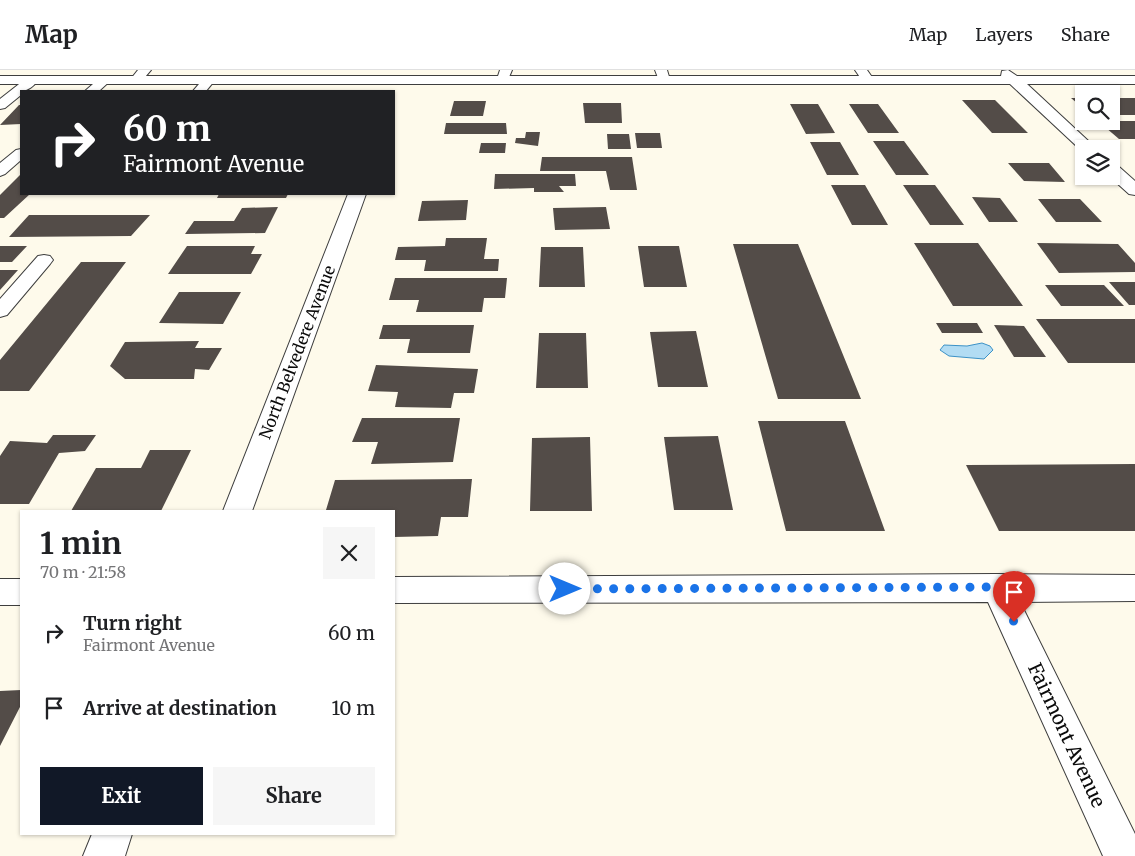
<!DOCTYPE html>
<meta charset="utf-8">
<style>
body{margin:0;font-family:Merriweather,serif;background:#f6f6f6;color:#202124;height:100vh;display:flex;flex-direction:column;font-size:19px;white-space:nowrap}
*{box-sizing:border-box;margin:0}
p{font-size:16px;color:#757577}
.icon{flex:none;width:28px;height:28px;fill:none;stroke:currentColor;stroke-width:2;stroke-linecap:round;stroke-linejoin:round}
.map{position:relative;flex:1;overflow:hidden}
.side{position:absolute;left:20px;top:440px;width:375px;height:325px;display:flex;flex-direction:column;background:#fff;border-radius:0px;box-shadow:0 1px 4px #0004}
.side>*{flex:none}
.hud{position:absolute;left:20px;top:20px;width:375px;height:105px;border-radius:0px;box-shadow:0 1px 4px #0004;background:#202124;color:#fff;overflow:hidden}
.tools{position:absolute;left:1075px;top:15px;display:grid;gap:10px}
.tools a{display:grid;place-items:center;width:45px;height:45px;border-radius:0px;background:#fff;box-shadow:0 1px 4px #0004;font-size:25px}
.pin{position:absolute;display:grid;place-items:center;width:42px;height:42px;color:#fff;margin:-51px -21px;border-radius:50% 50% 50% 0;rotate:-45deg;box-shadow:0 0 5px #0007}
.pin .icon{rotate:45deg}
.me{position:absolute;width:55px;margin:-28px;rotate:90deg;stroke-linejoin:round;filter:drop-shadow(0 0 4px #0008)}
.turn{display:flex;align-items:center;gap:18px;height:105px;padding:0 20px;font-size:22px}
.turn .icon{width:65px;height:65px;stroke-width:2.5}
.turn b{display:block;font-size:35px;line-height:42px}
.round{display:grid;place-items:center;flex:none;width:52px;height:52px;border-radius:0px;background:#f6f6f6}
.summary{display:flex;align-items:center;justify-content:space-between;height:85px;padding:0 20px}
h1{font-size:30px;font-weight:700;line-height:38px}
.button{display:flex;gap:10px;margin-top:auto;padding:10px 20px}
.button a{flex:1;height:58px;border-radius:0px;background:#111827;color:#fff;font-size:20px;font-weight:700;line-height:58px;text-align:center}
.button a+a{background:#f6f6f6;color:#202124}
ul{padding:0;list-style:none}
li{display:flex;align-items:center;gap:15px;height:75px;padding:0 20px}
li div{flex:1}
li b{display:block;font-size:19px}
li em{font-style:normal}
header{display:flex;align-items:center;gap:30px;box-sizing:border-box;height:70px;padding:0 25px;background:#fff;border-bottom:1px solid #e0e0e0}
header strong{font-size:24px}
nav{display:flex;gap:28px;margin-inline-start:auto;font-size:18px}
.map>svg:first-child{display:block}
</style>
<header>
<strong>Map</strong>
<nav><a>Map</a><a>Layers</a><a>Share</a></nav>
</header>
<div class="map">
<svg width="1135" height="786" viewBox="0 0 1135 786">
<rect width="100%" height="100%" fill="#fefaeb"/>
<path fill="#b2dcf3" stroke="#3c92c7" d="M 982,273 L 990,276 L 993,280 L 984,289 L 949,286 L 940,280 L 944,275 L 967,276 Z"/>
<path fill="#534c48" d="M 1071,28 L 1084,28 L 1084,39 Z
M 1111,28 L 1135,28 L 1135,45 L 1111,45 Z
M 962,30 L 995,30 L 1028,63 L 992,63 Z
M 454,31 L 486,31 L 483,46 L 450,46 Z
M 583,33 L 621,33 L 622,53 L 585,53 Z
M 790,34 L 818,34 L 835,63 L 806,64 Z
M 849,34 L 878,34 L 899,63 L 868,63 Z
M 19,35 L 21,35 L 21,54 L 0,55 Z
M 1098,51 L 1135,51 L 1135,69 L 1119,69 Z
M 446,53 L 506,53 L 507,64 L 444,64 Z
M 526,62 L 540,62 L 538,76 L 515,73 L 516,68 L 525,68 Z
M 635,63 L 660,63 L 662,78 L 637,78 Z
M 607,64 L 629,64 L 631,79 L 608,79 Z
M 873,71 L 904,71 L 929,105 L 896,105 Z
M 810,72 L 840,72 L 859,105 L 827,105 Z
M 481,73 L 506,73 L 505,83 L 479,83 Z
M 542,87 L 632,87 L 637,120 L 610,120 L 606,101 L 540,101 Z
M 1008,93 L 1049,93 L 1065,112 L 1024,111 Z
M 21,104 L 21,124 L 30,124 L 4,148 L 0,148 L 0,125 Z
M 495,104 L 575,104 L 576,116 L 559,116 L 564,122 L 534,122 L 534,118 L 494,119 Z
M 831,115 L 865,115 L 888,155 L 852,155 Z
M 903,115 L 935,115 L 964,155 L 930,155 Z
M 219,124 L 288,124 L 286,128 L 217,128 Z
M 972,127 L 1000,128 L 1018,152 L 989,152 Z
M 1038,129 L 1080,129 L 1102,152 L 1056,152 Z
M 468,130 L 466,150 L 418,151 L 422,131 Z
M 278,137 L 265,163 L 185,164 L 194,151 L 234,151 L 242,138 Z
M 606,137 L 610,159 L 555,160 L 553,138 Z
M 29,145 L 150,145 L 131,166 L 9,167 Z
M 446,168 L 487,168 L 484,189 L 499,189 L 498,201 L 424,201 L 426,190 L 395,190 L 398,177 L 445,176 Z
M 914,173 L 978,173 L 1023,236 L 953,236 Z
M 1037,173 L 1118,174 L 1135,193 L 1135,202 L 1059,203 Z
M 733,174 L 798,174 L 861,329 L 778,329 Z
M 0,176 L 27,176 L 12,192 L 0,192 Z
M 187,176 L 255,176 L 251,184 L 262,184 L 251,204 L 168,204 Z
M 638,176 L 679,176 L 687,217 L 644,217 Z
M 541,177 L 583,177 L 585,217 L 539,217 Z
M 81,192 L 126,192 L 29,321 L 0,321 L 0,290 Z
M 0,200 L 18,200 L 0,220 Z
M 395,208 L 507,208 L 505,228 L 484,228 L 482,242 L 416,242 L 419,230 L 389,230 Z
M 1109,212 L 1135,212 L 1135,235 L 1129,235 Z
M 1045,215 L 1104,215 L 1124,236 L 1061,236 Z
M 179,222 L 241,222 L 223,254 L 159,253 Z
M 1036,249 L 1135,249 L 1135,293 L 1068,293 Z
M 936,253 L 977,253 L 983,263 L 942,263 Z
M 383,255 L 474,255 L 470,283 L 407,283 L 410,269 L 379,269 Z
M 994,255 L 1024,256 L 1046,287 L 1014,287 Z
M 696,261 L 708,317 L 658,317 L 650,262 Z
M 539,263 L 586,263 L 588,318 L 536,318 Z
M 199,271 L 195,278 L 222,278 L 209,300 L 195,299 L 194,309 L 125,309 L 110,296 L 125,272 Z
M 376,295 L 478,299 L 474,323 L 454,323 L 451,338 L 395,337 L 398,322 L 368,321 Z
M 362,348 L 460,348 L 453,392 L 371,394 L 378,372 L 352,372 Z
M 758,351 L 845,351 L 885,461 L 786,461 Z
M 53,365 L 96,365 L 85,381 L 59,383 L 29,434 L 0,434 L 0,386 L 10,371 L 47,373 Z
M 718,366 L 733,440 L 674,440 L 664,367 Z
M 590,367 L 592,441 L 530,441 L 532,368 Z
M 150,380 L 191,380 L 161,441 L 71,441 L 96,398 L 141,398 Z
M 1135,394 L 1135,461 L 999,461 L 966,395 Z
M 472,409 L 468,447 L 441,447 L 438,466 L 394,467 L 394,441 L 326,440 L 335,410 Z
M 21,620 L 21,635 L 0,676 L 0,621 Z"/>
<g fill="none" stroke-linecap="round" stroke-linejoin="round">
<defs>
<path id="lane" d="M 138,0 L 151,0 L 140,13 L 132,13 L 130,10 Z
M 500,0 L 512,0 L 507,12 L 499,12 L 497,9 Z
M 655,0 L 667,0 L 670,10 L 668,13 L 660,13 Z
M 855,0 L 867,0 L 874,10 L 868,14 L 864,13 Z
M 32,6 L 36,7 L 38,10 C 35,15 28,21 21,21 L 21,25 L 5,38 L 0,39 L 0,29 L 28,7 Z
M 105,6 L 111,10 L 99,21 L 85,21 L 101,7 Z
M 209,6 L 215,10 L 206,21 L 193,21 L 205,7 Z
M 21,79 L 21,90 L 5,104 L 0,106 L 0,93 L 16,80 Z
M 44,185 L 50,186 L 53,190 L 50,194 L 7,245 L 0,247 L 0,229 L 38,186 Z"/>
<path id="street" d="M 1008,0 L 1017,6 L 1135,6 L 1135,14 L 1027,14 L 1097,79 L 1084,79 L 1084,83 L 1010,14 L 0,14 L 0,6 L 1001,6 L 1002,1 Z
M 1111,94 L 1117,95 L 1135,111 L 1135,125 L 1129,124 L 1109,106 L 1111,106 Z
M 348,124 L 366,124 L 252,441 L 223,441 Z
M 997,504 L 1135,505 L 1135,531 L 1020,532 L 1135,764 L 1135,786 L 1103,786 L 988,532 L 394,533 L 394,507 Z
M 0,509 L 21,509 L 21,535 L 0,535 Z
M 92,764 L 132,764 L 125,786 L 83,786 Z"/>
</defs>
<use href="#lane" stroke="#3e3e3e" stroke-width="2"/>
<use href="#street" stroke="#3e3e3e" stroke-width="2"/>
<use href="#lane" fill="#fff" fill-rule="evenodd"/>
<use href="#street" fill="#fff" fill-rule="evenodd"/>
</g>
<g fill="none" stroke-linecap="round" stroke-linejoin="round">
<path stroke="#1a73e8" stroke-width="9" stroke-dasharray="0 16.2" d="M 565,519 L 997,517 L 1014,552"/>
</g>
<g text-anchor="middle" stroke-width="5" stroke-linejoin="round" paint-order="stroke">
<g font-size="16" fill="#0b0b0b" stroke="#fff">
<text transform="translate(297 282) rotate(-69)" y="6">North Belvedere Avenue</text>
</g>
<g font-size="19" fill="#0b0b0b" stroke="#fff">
<text transform="translate(1067 665) rotate(65)" y="7">Fairmont Avenue</text>
</g>
</g>
</svg>
<div class="tools">
<a><svg class="icon" aria-label="search" viewBox="0 0 24 24"><circle cx="10" cy="10" r="6"/><path d="M15 15l6 6"/></svg></a>
<a><svg class="icon" aria-label="layers" viewBox="0 0 24 24"><path d="M12 4l9 5-9 5-9-5zM3 14l9 5 9-5"/></svg></a>
</div>
<div class="pin" style="left:1014px;top:552px;background:#d93025"><svg class="icon" aria-label="arrive" viewBox="0 0 24 24"><path d="M6 21V4h12l-3 4 3 4H6"/></svg></div>
<svg class="me" style="left:565px;top:519px" viewBox="-20 -20 40 40"><circle r="19" fill="#fff"/><path d="M0-13L10 11 0 6-10 11z" fill="#1a73e8"/></svg>
<div class="hud">
<div class="turn"><svg class="icon" aria-label="right" viewBox="0 0 24 24"><path d="M7 20v-9h11M14 6l5 5-5 5"/></svg><div><b>60 m</b>Fairmont Avenue</div></div>
</div>
<section class="side">
<div class="summary"><div><h1>1 min</h1><p>70 m · 21:58</p></div><a class="round"><svg class="icon" aria-label="close" viewBox="0 0 24 24"><path d="M6 6l12 12M18 6L6 18"/></svg></a></div>
<ul>
<li><svg class="icon" aria-label="right" viewBox="0 0 24 24"><path d="M7 20v-9h11M14 6l5 5-5 5"/></svg><div><b>Turn right</b><p>Fairmont Avenue</p></div><em>60 m</em></li>
<li><svg class="icon" aria-label="arrive" viewBox="0 0 24 24"><path d="M6 21V4h12l-3 4 3 4H6"/></svg><div><b>Arrive at destination</b></div><em>10 m</em></li>
</ul>
<div class="button"><a>Exit</a><a>Share</a></div>
</section>
</div>
